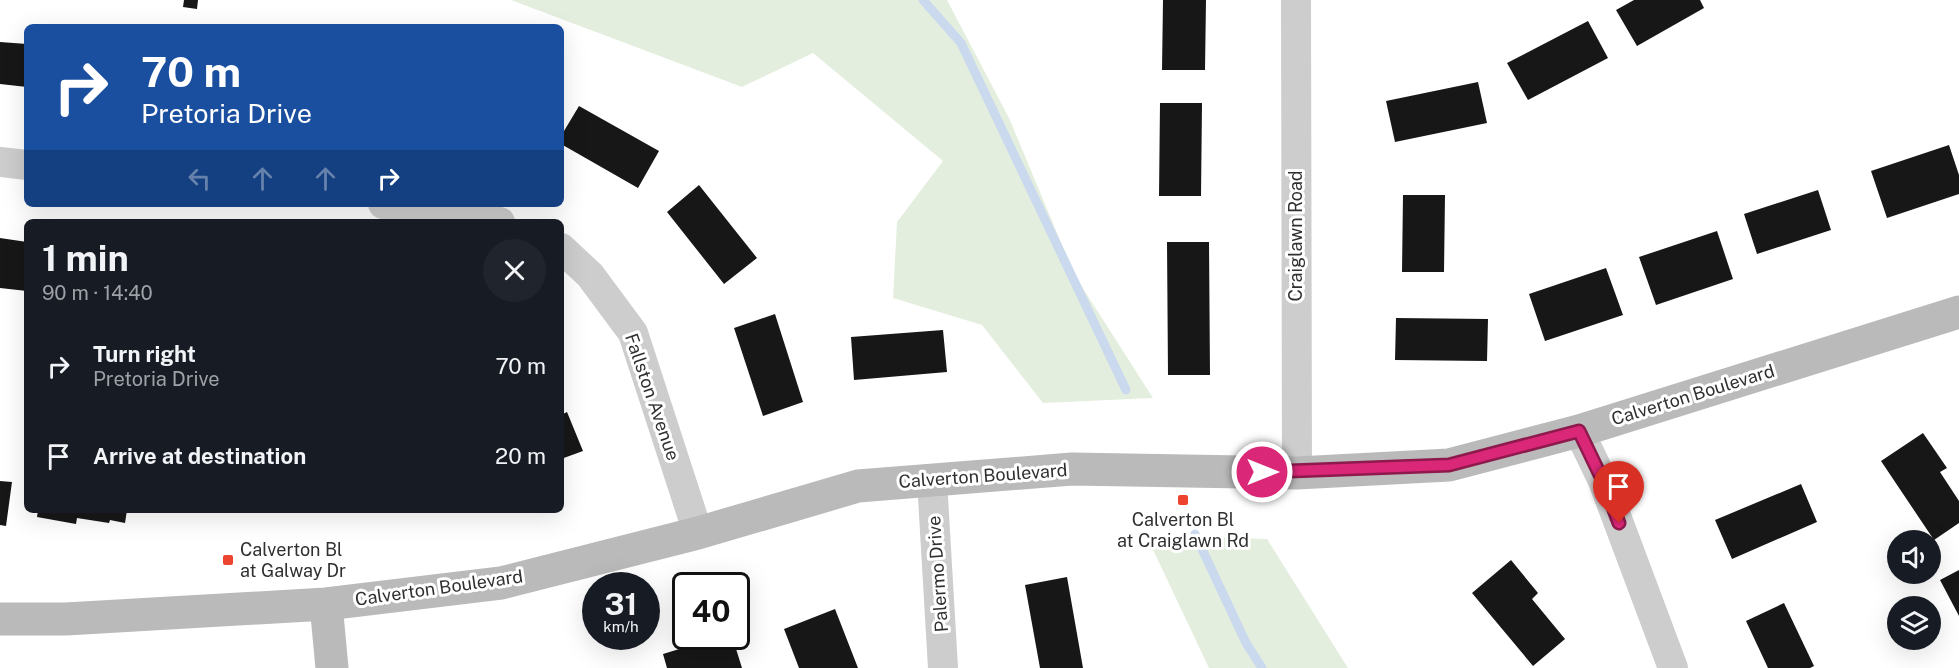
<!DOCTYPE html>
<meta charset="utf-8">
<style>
body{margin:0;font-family:"Public Sans",sans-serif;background:#20242c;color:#f1f3f6;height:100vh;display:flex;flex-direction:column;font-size:22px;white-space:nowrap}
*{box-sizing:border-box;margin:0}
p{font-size:20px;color:#9ea1a6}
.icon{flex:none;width:33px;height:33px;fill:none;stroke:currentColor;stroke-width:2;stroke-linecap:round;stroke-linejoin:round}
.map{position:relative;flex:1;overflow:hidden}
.side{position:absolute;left:24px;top:219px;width:540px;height:294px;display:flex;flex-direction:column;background:#171b24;border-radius:9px;box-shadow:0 6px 24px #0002}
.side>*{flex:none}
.hud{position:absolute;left:24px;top:24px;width:540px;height:183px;border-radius:9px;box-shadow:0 6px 24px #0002;background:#1a4fa0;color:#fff;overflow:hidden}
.tools{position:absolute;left:1887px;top:530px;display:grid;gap:12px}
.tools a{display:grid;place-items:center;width:54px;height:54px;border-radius:50%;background:#171b24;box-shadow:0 6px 24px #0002;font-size:30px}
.speed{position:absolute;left:582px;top:572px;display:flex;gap:12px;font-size:30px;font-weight:700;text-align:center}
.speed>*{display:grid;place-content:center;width:78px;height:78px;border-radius:50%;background:#171b24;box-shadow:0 6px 24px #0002;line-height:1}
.speed small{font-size:15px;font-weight:400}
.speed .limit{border:3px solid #111;border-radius:9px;background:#fff;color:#111}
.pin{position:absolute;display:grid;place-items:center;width:51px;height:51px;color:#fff;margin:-62px -26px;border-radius:50% 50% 50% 0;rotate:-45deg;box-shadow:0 0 6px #0007}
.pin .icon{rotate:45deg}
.me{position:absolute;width:66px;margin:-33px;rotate:90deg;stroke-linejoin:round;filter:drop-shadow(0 0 4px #0008)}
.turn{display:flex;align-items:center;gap:21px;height:126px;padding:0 18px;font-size:27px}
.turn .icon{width:78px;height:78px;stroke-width:2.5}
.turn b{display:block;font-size:42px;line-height:51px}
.lanes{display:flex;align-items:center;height:57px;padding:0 18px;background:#0003;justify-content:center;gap:30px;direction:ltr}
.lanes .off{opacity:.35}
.round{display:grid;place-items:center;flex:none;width:63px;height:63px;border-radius:32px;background:#20242c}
.overview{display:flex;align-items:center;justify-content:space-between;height:102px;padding:0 18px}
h1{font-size:36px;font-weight:700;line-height:45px}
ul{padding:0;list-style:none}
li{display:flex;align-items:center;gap:18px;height:90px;padding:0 18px}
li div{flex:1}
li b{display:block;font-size:22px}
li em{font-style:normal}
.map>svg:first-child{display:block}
</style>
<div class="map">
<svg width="1959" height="668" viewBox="0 0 1959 668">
<rect width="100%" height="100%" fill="#fff"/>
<path fill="#e4eede" d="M 511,0 L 947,0 L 1009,118 L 1075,276 L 1153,398 L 1043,403 L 982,325 L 893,298 L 897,222 L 943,161 L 813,53 L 742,87 Z
M 1146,535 L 1267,539 L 1348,668 L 1209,668 Z"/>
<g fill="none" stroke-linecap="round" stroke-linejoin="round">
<path stroke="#cad9ee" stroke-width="9" d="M 923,0 L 961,43 L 1126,390
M 1195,534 L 1246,643 L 1262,668"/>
</g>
<path fill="#171717" d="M 184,0 L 198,0 L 197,9 L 183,7 Z
M 1163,0 L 1206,0 L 1205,70 L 1162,70 Z
M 1634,0 L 1700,0 L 1704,8 L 1637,46 L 1616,10 Z
M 1588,21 L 1608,58 L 1528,100 L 1507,63 Z
M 0,42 L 27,44 L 27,87 L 0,84 Z
M 1478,82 L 1487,123 L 1395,142 L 1386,101 Z
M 1160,103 L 1202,103 L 1201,196 L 1159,196 Z
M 579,106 L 659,151 L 638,188 L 561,144 L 561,136 Z
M 1949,145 L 1959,175 L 1959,194 L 1887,218 L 1871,171 Z
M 699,185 L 757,258 L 724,284 L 667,212 Z
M 1818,190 L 1831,230 L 1757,254 L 1744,214 Z
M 1403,195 L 1445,195 L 1444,272 L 1402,272 Z
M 1717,231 L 1733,279 L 1656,305 L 1639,257 Z
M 0,238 L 27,242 L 27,291 L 0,288 Z
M 1167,242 L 1209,242 L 1210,375 L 1168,375 Z
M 1606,268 L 1623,315 L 1545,341 L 1529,294 Z
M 775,314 L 803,402 L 763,416 L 734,328 Z
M 1396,318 L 1488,319 L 1487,361 L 1395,360 Z
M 943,330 L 947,372 L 854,380 L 851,337 Z
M 567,412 L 583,451 L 561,459 L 561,415 Z
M 1923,433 L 1947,468 L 1940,472 L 1959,501 L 1959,523 L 1934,540 L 1881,461 Z
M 0,481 L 12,482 L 6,526 L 0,525 Z
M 1801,484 L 1817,522 L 1732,559 L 1715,520 Z
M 38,510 L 127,510 L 125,523 L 110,520 L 109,523 L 77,518 L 76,524 L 37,517 Z
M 1511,560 L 1538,593 L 1532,599 L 1565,639 L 1533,666 L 1472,593 Z
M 1959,570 L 1959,616 L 1940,580 Z
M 1067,577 L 1083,668 L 1040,668 L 1025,585 Z
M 1784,603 L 1814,666 L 1810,668 L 1768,668 L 1746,621 Z
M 835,609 L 858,668 L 799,668 L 784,629 Z
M 722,636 L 732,636 L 742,668 L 667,668 L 663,654 Z"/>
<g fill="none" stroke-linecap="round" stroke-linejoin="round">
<path stroke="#cdcdcd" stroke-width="30" d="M 1296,0 L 1297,473
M 0,162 L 27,165
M 383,204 L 434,210 L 500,222
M 561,248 L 590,275 L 633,333 L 698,533
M 1579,431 L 1603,481 L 1673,668
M 932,480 L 943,668"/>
<path stroke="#bababa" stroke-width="33" d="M 326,604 L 332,668
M 0,619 L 66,619 L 326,604 L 501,583 L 698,533 L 858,486 L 1072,469 L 1297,473 L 1449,465 L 1579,431 L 1959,312"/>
</g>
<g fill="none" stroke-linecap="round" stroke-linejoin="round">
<defs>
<path id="route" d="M 1262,472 L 1449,465 L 1579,431 L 1603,481 L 1619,523"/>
</defs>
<use href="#route" stroke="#8e194d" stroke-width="15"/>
<use href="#route" stroke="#db2777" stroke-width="10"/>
</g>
<g fill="#ec442e" stroke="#fff" stroke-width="2">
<rect x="1177" y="494" width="12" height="12" rx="3"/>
<rect x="222" y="554" width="12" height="12" rx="3"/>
</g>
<g text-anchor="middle" stroke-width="6" stroke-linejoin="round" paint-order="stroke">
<g font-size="18" fill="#303030" stroke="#fff">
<text transform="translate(1296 236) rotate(-90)" y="6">Craiglawn Road</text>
<text transform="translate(1693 395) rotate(-17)" y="6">Calverton Boulevard</text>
<text transform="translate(652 397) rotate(71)" y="6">Fallston Avenue</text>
<text transform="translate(983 476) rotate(-4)" y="6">Calverton Boulevard</text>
<text transform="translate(938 574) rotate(-94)" y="6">Palermo Drive</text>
<text transform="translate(439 588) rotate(-8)" y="6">Calverton Boulevard</text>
</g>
<g font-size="18" fill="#303030" stroke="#fff">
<text x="1183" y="526">Calverton Bl<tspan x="1183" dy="21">at Craiglawn Rd</tspan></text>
<text x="240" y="556" text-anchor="start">Calverton Bl<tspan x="240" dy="21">at Galway Dr</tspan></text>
</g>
</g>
</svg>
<div class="tools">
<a><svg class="icon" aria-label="sound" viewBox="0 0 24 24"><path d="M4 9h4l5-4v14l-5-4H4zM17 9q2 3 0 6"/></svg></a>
<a><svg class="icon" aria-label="layers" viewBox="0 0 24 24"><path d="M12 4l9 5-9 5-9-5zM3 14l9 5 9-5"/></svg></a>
</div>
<div class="speed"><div>31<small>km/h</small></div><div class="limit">40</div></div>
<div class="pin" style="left:1619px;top:523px;background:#d93025"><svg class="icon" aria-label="arrive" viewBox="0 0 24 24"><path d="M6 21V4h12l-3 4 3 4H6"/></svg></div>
<svg class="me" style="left:1262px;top:472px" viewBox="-20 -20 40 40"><circle r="17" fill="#db2777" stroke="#fff" stroke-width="3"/><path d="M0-11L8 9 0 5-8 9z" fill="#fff"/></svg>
<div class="hud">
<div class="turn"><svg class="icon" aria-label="right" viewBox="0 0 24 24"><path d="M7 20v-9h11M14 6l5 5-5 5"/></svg><div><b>70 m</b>Pretoria Drive</div></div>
<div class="lanes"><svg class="icon off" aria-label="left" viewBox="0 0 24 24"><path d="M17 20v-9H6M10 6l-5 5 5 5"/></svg><svg class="icon off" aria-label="ahead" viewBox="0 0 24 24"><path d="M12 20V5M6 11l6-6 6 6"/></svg><svg class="icon off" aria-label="ahead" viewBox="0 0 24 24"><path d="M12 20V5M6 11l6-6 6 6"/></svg><svg class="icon" aria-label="right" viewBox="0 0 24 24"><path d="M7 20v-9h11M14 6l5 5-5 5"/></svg></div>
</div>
<section class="side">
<div class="overview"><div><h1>1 min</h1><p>90 m · 14:40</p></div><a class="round"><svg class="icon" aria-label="close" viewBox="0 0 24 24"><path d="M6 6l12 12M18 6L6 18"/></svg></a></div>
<ul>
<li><svg class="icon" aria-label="right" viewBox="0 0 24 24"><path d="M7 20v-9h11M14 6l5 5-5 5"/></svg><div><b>Turn right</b><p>Pretoria Drive</p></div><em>70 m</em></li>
<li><svg class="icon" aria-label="arrive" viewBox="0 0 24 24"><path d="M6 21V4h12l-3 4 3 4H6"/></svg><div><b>Arrive at destination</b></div><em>20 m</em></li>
</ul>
</section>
</div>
